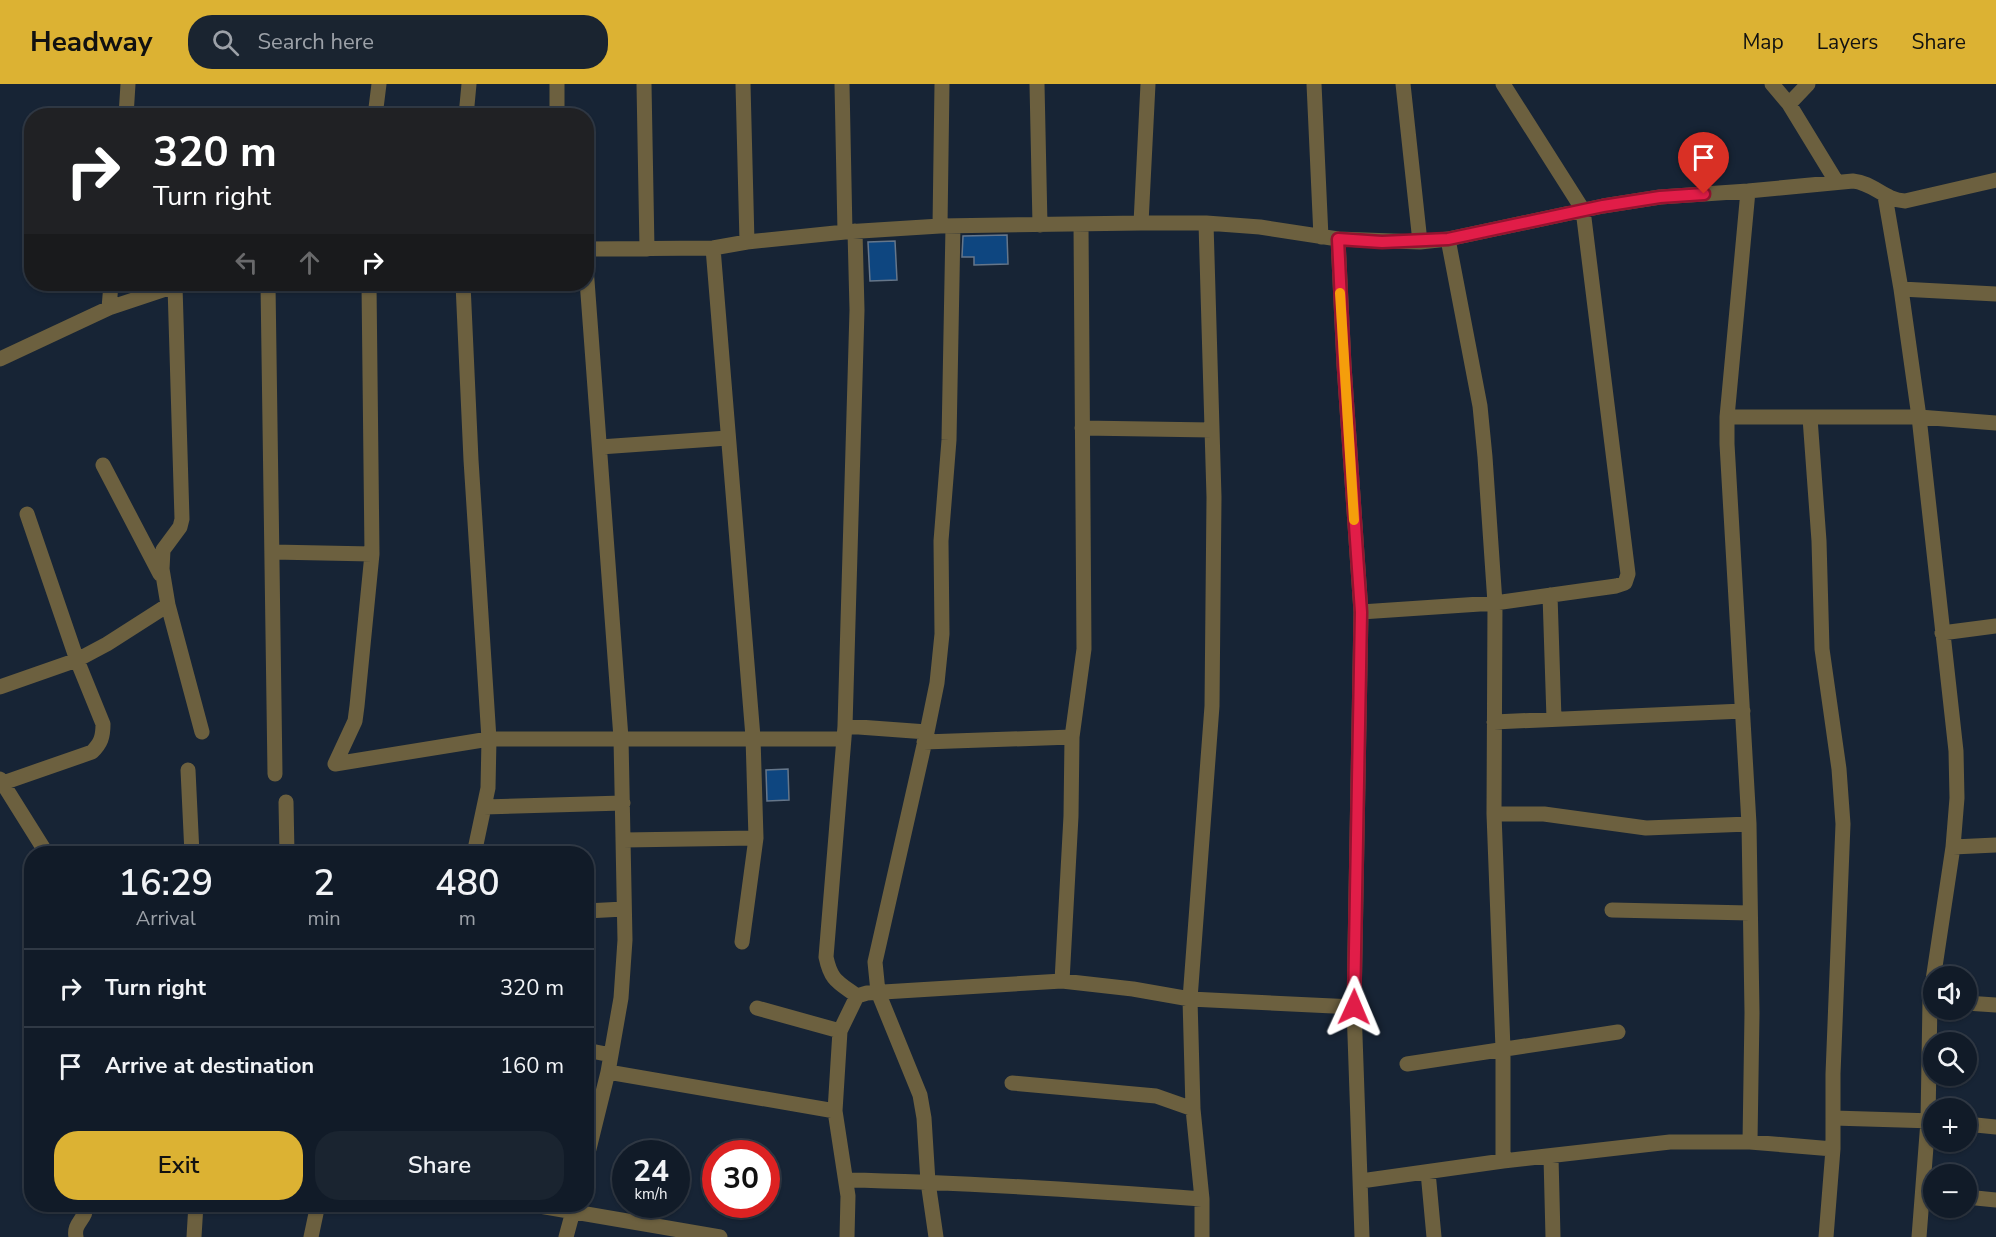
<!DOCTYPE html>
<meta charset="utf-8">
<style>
body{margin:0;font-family:"Nunito Sans",sans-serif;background:#1a2430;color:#f1f3f6;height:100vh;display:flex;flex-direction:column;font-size:22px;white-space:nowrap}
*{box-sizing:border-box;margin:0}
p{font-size:20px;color:#9ca1a8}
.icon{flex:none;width:33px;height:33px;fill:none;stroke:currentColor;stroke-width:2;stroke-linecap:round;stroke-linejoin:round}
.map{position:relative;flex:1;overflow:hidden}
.panel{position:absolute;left:24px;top:762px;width:570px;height:366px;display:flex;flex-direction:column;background:#111b28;border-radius:24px;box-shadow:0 2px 4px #0004,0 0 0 2px #303945}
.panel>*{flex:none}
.hud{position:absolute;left:24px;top:24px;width:570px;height:183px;border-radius:24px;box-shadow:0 2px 4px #0004,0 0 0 2px #303945;background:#202124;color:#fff;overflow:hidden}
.tools{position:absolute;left:1923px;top:882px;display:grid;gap:12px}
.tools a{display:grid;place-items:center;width:54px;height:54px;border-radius:50%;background:#111b28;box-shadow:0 2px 4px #0004,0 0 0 2px #303945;font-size:30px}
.speed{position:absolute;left:612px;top:1056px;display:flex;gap:12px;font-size:30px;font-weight:700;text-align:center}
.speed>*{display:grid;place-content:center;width:78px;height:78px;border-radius:50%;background:#111b28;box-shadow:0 2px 4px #0004,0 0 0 2px #303945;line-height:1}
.speed small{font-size:15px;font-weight:400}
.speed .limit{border:9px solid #d22;background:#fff;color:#111}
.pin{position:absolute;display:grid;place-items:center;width:51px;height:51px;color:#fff;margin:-62px -26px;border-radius:50% 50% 50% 0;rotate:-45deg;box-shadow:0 0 6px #0007}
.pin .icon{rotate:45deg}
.me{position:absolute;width:66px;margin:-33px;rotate:1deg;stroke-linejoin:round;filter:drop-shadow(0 0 4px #0008)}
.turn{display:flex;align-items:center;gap:21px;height:126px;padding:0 30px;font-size:27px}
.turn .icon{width:78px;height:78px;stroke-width:2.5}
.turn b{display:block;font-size:42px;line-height:51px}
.lanes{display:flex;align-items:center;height:57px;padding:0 30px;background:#0003;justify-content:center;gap:30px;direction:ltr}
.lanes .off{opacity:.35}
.eta{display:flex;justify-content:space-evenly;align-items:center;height:102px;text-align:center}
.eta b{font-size:36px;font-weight:600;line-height:42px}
.button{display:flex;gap:12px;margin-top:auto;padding:12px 30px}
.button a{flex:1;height:69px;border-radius:24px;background:#dcb233;color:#111;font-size:24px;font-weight:600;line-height:69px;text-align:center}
.button a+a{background:#1a2430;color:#f1f3f6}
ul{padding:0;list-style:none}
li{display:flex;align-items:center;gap:18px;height:78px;padding:0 30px;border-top:2px solid #303945}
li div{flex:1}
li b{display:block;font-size:22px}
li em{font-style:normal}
header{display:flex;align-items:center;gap:36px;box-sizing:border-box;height:84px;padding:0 30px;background:#dcb233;color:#111}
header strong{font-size:28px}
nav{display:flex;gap:33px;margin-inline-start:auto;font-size:21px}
.search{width:420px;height:54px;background:#1a2430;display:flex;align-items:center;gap:15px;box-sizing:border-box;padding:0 21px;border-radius:24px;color:#9ca1a8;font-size:22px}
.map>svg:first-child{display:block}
</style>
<header>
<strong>Headway</strong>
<div class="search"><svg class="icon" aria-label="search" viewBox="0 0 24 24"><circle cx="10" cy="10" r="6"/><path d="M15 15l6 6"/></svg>Search here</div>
<nav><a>Map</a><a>Layers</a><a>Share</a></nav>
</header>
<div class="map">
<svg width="1996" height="1153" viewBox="0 0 1996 1153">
<rect width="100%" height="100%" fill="#172435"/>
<path fill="#0e4680" stroke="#65768a" stroke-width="1.5" d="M 1007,151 L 1008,180 L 974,181 L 974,173 L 962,173 L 963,152 Z
M 895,157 L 897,196 L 870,197 L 868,158 Z
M 788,685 L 789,716 L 767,717 L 766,686 Z"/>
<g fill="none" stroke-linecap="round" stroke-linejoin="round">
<path stroke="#6c603f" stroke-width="15" d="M 644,0 L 647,165
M 743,0 L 747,158
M 842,0 L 845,148
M 1037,0 L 1040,141
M 1314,0 L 1321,153
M 1403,0 L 1420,158
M 1772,0 L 1789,20 L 1836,97
M 1789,20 L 1808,0
M 126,32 L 128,0
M 375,32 L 379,0
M 466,32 L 469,0
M 557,32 L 557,0
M 1748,107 L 1727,333 L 1727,360 L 1749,740 L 1752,929 L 1750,1058
M 1885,112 L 1901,205 L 1919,333 L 1956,667 L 1957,714 L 1953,763 L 1930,916 L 1928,1037 L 1919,1153
M 1141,139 L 1148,0
M 940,142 L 942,0
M 855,147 L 857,226 L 845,642 L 826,873 C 831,897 838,898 857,912
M 1338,155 L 1344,281 L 1361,528 L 1354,923 L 1362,1153
M 1448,155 L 1480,322 L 1485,373 L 1495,519 L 1494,730 L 1503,965 L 1503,1077
M 713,164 L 753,653 L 756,754 L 742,858
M 586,165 L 713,164 L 747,158 L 845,148 L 940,142 L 1141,139 L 1206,139 L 1260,143 L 1338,155 L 1420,158 L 1448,155 L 1603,122 L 1660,113 L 1748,107 L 1853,97 C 1874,99 1884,116 1905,117 L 1996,96
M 586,183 L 621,654 L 625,856 L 621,914 L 608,988 L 586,1077
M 268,200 L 275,690
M 369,200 L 372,470 L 357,622 L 355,637 L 335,680 L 489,655 L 844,655
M 463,200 L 471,376 L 489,655 L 488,704 L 474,770
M 175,202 L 182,435 L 180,443 L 163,466 L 162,485 L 168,521 L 202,648
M 1901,205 L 1996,210
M 109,224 L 111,200
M 0,275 L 109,224 L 181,200
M 1727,333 L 1919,333 L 1996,339
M 1810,334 L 1819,457 L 1822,565 L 1839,685 L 1843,740 L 1833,990 L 1833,1065 L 1826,1153
M 1082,344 L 1212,346
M 600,363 L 728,354
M 103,381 L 160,490
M 273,468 L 372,470
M 1550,511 L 1554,635
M 1361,528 L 1495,519 L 1616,502 L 1625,499 L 1628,490 L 1583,126 L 1503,0
M 1942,549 L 1996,542
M 0,603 L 77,576 L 107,560 L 168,521
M 1494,638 L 1743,627
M 845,642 L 927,648
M 924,658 L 1072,653
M 188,686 L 192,770
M 0,695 L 47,770
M 3,699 L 92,668 C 101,659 103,653 103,640 L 77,576 L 27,430
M 286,718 L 287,770
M 484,723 L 623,719
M 1494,730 L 1544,730 L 1646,744 L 1749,740
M 623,756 L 756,754
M 1953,763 L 1996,761
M 1612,826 L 1750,829
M 586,827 L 624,825
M 1062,897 L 1071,732 L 1072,653 L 1084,565 L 1081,140
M 1966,919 L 1996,921
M 757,924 L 840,947
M 586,966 L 611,971
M 1407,980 L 1618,948
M 608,988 L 835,1027
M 1012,999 L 1156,1012 L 1193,1025
M 1833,1034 L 1934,1037
M 1966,1040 L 1996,1043
M 1551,1073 L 1553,1153
M 1428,1088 L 1434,1153
M 846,1096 C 965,1098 1083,1106 1202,1115
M 1361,1097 L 1503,1077 L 1670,1058 L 1750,1058 L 1833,1065
M 1966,1113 L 1996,1116
M 528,1120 L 720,1153
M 76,1153 C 73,1138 87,1136 86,1120
M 194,1153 L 196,1120
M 311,1153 L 318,1120
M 566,1153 L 575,1120
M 847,1153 L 848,1112 L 835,1027 L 840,947 L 857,912 L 867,909 L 1062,897 L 1133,905 L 1190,915 L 1354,923
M 936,1153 L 928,1098 L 924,1034 L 920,1011 L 878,908 L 875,878 L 927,648 L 937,599 L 942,550 L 941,457 L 949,356 L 953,142
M 1202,1153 L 1202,1115 L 1193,1025 L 1190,915 L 1212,622 L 1214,413 L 1206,139"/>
</g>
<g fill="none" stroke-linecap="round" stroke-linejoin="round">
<defs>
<path id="route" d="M 1354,923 L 1361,528 L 1344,281 L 1338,155 L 1382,158 L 1448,155 L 1603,122 L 1660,113 L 1704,110"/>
</defs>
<use href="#route" stroke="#92132f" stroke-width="15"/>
<use href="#route" stroke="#e11d48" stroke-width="10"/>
<path stroke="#f59e0b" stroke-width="10" d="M 1340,209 L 1354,436"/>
</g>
</svg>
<div class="tools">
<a><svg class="icon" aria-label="sound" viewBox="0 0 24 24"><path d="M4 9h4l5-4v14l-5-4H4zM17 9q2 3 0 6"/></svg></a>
<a><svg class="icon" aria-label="search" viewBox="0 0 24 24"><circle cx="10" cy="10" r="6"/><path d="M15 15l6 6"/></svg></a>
<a>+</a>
<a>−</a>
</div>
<div class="speed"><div>24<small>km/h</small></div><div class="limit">30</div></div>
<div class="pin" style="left:1704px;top:110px;background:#d93025"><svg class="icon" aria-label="arrive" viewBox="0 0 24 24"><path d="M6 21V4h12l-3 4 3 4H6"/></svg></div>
<svg class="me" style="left:1354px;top:923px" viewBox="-20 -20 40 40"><path d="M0-17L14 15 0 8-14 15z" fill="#e11d48" stroke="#fff" stroke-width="4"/></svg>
<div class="hud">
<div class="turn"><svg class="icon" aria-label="right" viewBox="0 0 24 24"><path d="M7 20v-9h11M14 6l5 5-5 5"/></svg><div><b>320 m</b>Turn right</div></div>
<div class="lanes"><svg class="icon off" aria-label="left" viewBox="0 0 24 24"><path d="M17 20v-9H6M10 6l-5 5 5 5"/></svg><svg class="icon off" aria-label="ahead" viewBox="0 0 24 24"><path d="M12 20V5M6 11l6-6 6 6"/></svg><svg class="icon" aria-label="right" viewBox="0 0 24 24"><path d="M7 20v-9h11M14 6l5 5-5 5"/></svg></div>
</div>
<section class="panel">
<div class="eta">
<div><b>16:29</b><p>Arrival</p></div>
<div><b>2</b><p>min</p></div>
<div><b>480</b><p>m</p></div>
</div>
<ul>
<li><svg class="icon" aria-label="right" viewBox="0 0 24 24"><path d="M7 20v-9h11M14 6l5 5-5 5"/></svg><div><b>Turn right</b></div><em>320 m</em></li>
<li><svg class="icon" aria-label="arrive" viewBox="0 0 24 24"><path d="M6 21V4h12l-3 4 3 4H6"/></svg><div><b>Arrive at destination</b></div><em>160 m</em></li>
</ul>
<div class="button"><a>Exit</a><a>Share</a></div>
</section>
</div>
